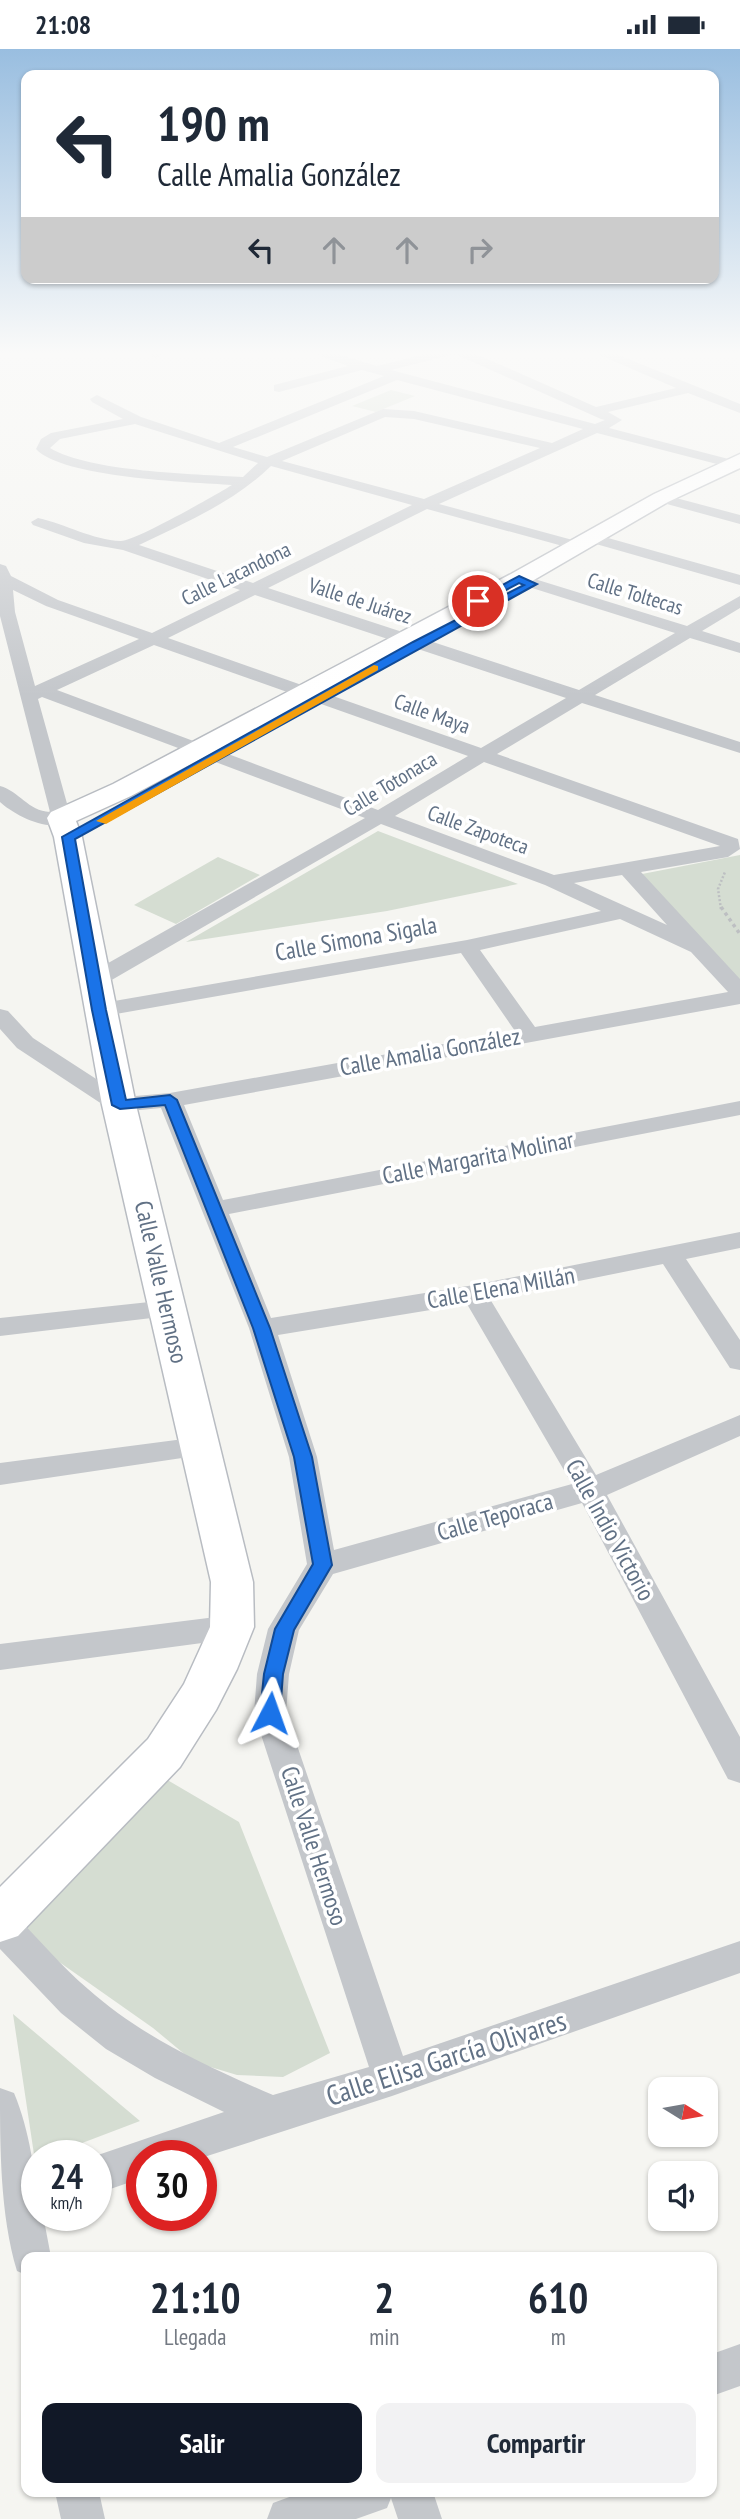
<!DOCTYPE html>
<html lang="es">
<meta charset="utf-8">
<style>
body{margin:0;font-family:"PT Sans Narrow",sans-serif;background:#f2f2f3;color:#1f2937;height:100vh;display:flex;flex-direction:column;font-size:26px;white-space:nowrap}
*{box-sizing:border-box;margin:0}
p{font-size:23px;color:#747a83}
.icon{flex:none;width:38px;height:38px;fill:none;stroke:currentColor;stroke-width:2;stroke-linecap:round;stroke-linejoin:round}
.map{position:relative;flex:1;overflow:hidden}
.sheet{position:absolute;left:21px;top:2203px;width:696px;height:245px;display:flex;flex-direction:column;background:#fff;border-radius:14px;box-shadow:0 2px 5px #0004}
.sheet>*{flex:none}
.top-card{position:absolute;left:21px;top:21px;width:698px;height:214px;border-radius:14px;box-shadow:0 2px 5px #0004;background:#fff;color:#1f2937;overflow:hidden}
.needle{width:46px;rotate:101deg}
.buttons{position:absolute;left:648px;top:2028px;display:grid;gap:14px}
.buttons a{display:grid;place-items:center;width:70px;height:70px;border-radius:14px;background:#fff;box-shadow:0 2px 5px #0004;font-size:35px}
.speed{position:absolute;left:21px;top:2091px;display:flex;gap:14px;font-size:35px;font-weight:700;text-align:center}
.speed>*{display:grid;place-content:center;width:91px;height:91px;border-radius:50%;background:#fff;box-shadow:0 2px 5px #0004;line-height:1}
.speed small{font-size:18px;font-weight:400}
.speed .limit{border:10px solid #d22;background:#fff;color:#111}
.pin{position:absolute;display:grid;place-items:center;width:60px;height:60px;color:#fff;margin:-30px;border:4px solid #fff;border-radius:50%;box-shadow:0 2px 7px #0007}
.me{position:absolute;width:77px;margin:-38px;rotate:4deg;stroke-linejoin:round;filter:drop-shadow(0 0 5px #0008)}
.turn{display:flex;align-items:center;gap:24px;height:147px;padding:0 21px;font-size:32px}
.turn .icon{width:91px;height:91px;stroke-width:2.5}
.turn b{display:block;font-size:49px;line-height:60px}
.lanes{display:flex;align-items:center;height:66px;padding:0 21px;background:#0003;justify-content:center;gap:35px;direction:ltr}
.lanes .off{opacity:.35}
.eta{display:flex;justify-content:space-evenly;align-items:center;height:119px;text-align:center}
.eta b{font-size:42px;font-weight:800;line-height:49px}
.primary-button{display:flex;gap:14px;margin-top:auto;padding:14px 21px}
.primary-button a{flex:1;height:80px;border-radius:14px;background:#111827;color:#fff;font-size:28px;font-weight:800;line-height:80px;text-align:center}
.primary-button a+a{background:#f2f2f3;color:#1f2937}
.status{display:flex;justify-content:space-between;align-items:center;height:49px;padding:0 35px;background:#fff;direction:ltr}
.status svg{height:19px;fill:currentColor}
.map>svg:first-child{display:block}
</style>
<div class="status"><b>21:08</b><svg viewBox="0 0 49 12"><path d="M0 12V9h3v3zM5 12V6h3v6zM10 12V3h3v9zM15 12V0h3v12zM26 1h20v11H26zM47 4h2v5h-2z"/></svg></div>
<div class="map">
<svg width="740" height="2470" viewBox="0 0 740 2470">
<rect width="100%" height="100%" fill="#f5f5f1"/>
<path fill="#d5ddd2" d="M 391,341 L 415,347 L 376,363 L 352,357 Z
M 378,782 L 518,835 L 387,862 L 186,893 Z
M 740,806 L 740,936 L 642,825 Z
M 218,808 L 260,826 L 176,875 L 134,856 Z
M 164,1729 L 239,1773 L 330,2004 L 283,2028 L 237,2026 L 194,2013 L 153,1979 L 8,1877 Z
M 13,1965 L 140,2072 L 48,2107 L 37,2107 L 35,2112 Z"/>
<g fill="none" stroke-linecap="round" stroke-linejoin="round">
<defs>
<path id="secondary" d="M 740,405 L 740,419 L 668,453 L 527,535 L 317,648 L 131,747 L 76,772 L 82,788 L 136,1056 L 253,1533 L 254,1578 L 237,1620 L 216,1661 L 180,1718 L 18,1887 L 0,1893 L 0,1838 L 148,1690 L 184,1635 L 210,1578 L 211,1533 L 102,1056 L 54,788 L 47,769 L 51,763 L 113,735 L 511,525 L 654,445 Z"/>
</defs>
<use href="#secondary" stroke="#b8bcc2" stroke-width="3"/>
<path stroke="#bdbfc2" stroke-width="2.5" stroke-dasharray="2 2" stroke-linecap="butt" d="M 721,860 L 718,840 L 725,823"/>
<path stroke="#bdbfc2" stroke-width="3.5" stroke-dasharray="3.5 3.5" stroke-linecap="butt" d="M 721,858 L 740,885"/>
<path fill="#c4c7cb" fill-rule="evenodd" d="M 153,301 L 170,301 L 155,309 L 149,305 Z
M 304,301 L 324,301 L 377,317 L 441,301 L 467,301 L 596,358 L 676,339 L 588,301 L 606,301 L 740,355 L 740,364 L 688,344 L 608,363 L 622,371 L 609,379 L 740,413 L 740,421 L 597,384 L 439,455 L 580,493 L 583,496 L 580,499 L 570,499 L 427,460 L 268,539 L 579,641 L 675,584 L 513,533 L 511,530 L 513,527 L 525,527 L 687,577 L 740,547 L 740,559 L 702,582 L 740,594 L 740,604 L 690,589 L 595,646 L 740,693 L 740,704 L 582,654 L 497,705 L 738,790 L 740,800 L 728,808 L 641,823 L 740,930 L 740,955 L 184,1056 L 223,1151 L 740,1052 L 740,1066 L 229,1165 L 271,1269 L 474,1236 L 740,1183 L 740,1199 L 686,1210 L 740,1291 L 740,1321 L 730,1319 L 663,1215 L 490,1250 L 596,1426 L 740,1366 L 740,1387 L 607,1446 L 740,1688 L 740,1734 L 728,1730 L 582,1454 L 333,1525 L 299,1581 L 289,1625 L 286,1664 L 403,2007 L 740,1892 L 740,1924 L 392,2047 L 201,2109 L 142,2107 L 142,2129 L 96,2145 L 95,2107 L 224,2063 L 155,2029 L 106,2000 L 61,1964 L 0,1900 L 0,1859 L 13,1864 C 38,1889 61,1917 88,1940 C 142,1988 208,2018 273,2046 L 369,2018 L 254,1664 L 257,1625 L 268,1580 L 307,1515 L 289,1408 L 249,1279 L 161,1059 L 119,1063 L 111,1061 L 17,999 L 0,980 L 0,960 L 8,962 L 33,989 L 124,1048 L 170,1044 L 515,982 L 461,904 L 99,968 L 91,966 L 88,961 L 91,956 L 467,891 L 601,862 L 545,836 L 381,775 L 103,936 L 87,936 L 84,931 L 87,926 L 365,769 L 42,648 L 38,650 L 71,769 C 55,788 14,766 0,753 L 0,737 C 19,742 28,762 50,763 L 0,567 L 0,515 L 6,517 L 11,527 L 58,551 L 152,584 L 240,541 L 123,501 L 84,494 L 33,476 L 31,473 L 38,469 C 66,475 92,491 121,492 C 135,492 216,446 232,436 C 190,433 63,429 36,400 L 41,390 L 51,384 L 123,370 L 92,353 L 90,350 L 97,346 L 141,368 L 219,394 L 384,327 L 362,321 L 279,343 L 274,342 L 274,336 L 348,317 ZM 455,305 L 601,370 L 605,371 L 595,375 L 391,321 ZM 397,331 L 583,380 L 552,394 L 414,362 L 383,360 L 267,408 L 233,398 ZM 385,368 L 414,370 L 540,399 L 424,450 L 282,412 ZM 135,375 L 258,414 L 243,428 C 194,425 90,423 50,399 L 60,390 ZM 271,417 L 412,456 L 253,534 L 139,496 C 186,473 233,454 271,417 ZM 13,541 L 46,557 L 139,590 L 35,637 L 15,563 ZM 255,546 L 566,649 L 481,699 L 168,589 ZM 154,596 L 468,707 L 378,761 L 57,641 ZM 484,713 L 720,797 L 554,826 L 395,767 ZM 622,826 L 667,876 L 574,834 ZM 620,870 L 691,903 L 728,943 L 535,978 L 480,901 ZM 467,1255 L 572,1435 L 334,1501 L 317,1408 L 278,1286 Z
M 732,301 L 740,301 L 740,306 Z
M 661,445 L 740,466 L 740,475 L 656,452 L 654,449 L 656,446 Z
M 601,487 L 740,526 L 740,536 L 596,495 L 593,492 L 596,489 Z
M 168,1251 L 177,1254 L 181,1260 L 177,1266 L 0,1287 L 0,1269 Z
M 199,1388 L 209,1391 L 213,1398 L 209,1405 L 0,1436 L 0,1414 Z
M 232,1566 L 243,1569 L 248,1578 L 243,1587 L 232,1590 L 0,1621 L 0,1595 Z
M 0,2039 L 14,2044 C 29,2080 37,2127 37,2166 L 43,2166 L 51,2208 L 26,2208 L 26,2226 L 17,2222 C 0,2165 0,2099 0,2039 Z
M 740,2295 L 740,2337 L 712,2347 L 712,2305 Z
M 55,2443 L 99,2443 L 105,2470 L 61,2470 Z
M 303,2443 L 433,2443 L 442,2470 L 398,2470 L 391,2449 L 387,2459 L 356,2470 L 267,2470 L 273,2454 Z"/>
<use href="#secondary" fill="#fff" fill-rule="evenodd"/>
</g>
<linearGradient id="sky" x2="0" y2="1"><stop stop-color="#99bee0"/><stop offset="0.47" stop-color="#fafaf9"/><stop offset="1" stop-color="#fafaf9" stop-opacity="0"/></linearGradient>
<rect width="740" height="647" fill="url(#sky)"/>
<path fill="#1a73e8" stroke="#114b97" stroke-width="2" d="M 519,527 L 537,535 L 75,790 L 106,961 L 126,1051 L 170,1046 L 177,1051 L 270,1279 L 312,1408 L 332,1516 L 294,1581 L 283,1625 L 280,1664 L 277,1670 L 270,1672 L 263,1670 L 260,1664 L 264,1625 L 275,1580 L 313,1515 L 294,1408 L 253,1279 L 165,1056 L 120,1060 L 112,1056 L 92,961 L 62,788 L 413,593 L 524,536 L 519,534 L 482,554 L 473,552 Z"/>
<path fill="#f59e0b" d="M 374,616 L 378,617 L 378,621 L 106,775 L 96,772 Z"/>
<g text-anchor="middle" stroke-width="7" stroke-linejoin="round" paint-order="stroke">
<g font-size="21" fill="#617185" stroke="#fff">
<text transform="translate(236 525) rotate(-26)" y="7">Calle Lacandona</text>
<text transform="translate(635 545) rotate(17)" y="7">Calle Toltecas</text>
<text transform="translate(360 552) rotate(18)" y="7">Valle de Juárez</text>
<text transform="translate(432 665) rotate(20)" y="7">Calle Maya</text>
<text transform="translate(390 735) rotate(-31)" y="7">Calle Totonaca</text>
<text transform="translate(478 781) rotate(20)" y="7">Calle Zapoteca</text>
</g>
<g font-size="24" fill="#617185" stroke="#fff">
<text transform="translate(356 890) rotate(-10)" y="8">Calle Simona Sigala</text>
<text transform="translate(430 1003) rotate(-10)" y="8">Calle Amalia González</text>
<text transform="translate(478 1109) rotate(-11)" y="8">Calle Margarita Molinar</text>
<text transform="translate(161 1233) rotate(77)" y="8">Calle Valle Hermoso</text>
<text transform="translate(501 1239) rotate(-10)" y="8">Calle Elena Millán</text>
<text transform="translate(495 1468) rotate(-16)" y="8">Calle Teporaca</text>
<text transform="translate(610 1481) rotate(61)" y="8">Calle Indio Victorio</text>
<text transform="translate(314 1797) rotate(72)" y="8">Calle Valle Hermoso</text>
</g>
<g font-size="28" fill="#617185" stroke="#fff">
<text transform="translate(446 2009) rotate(-18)" y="10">Calle Elisa García Olivares</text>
</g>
</g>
</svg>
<div class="buttons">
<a><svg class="needle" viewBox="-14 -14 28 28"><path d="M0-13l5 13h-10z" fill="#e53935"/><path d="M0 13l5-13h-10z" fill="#747a83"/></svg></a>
<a><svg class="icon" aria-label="sound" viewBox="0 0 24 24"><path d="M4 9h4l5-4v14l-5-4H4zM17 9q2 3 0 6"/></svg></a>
</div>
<div class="speed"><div>24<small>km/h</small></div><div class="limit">30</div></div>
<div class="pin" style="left:478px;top:552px;background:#d93025"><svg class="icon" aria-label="arrive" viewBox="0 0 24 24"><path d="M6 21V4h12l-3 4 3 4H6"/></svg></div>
<svg class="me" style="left:270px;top:1664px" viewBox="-20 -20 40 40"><path d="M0-17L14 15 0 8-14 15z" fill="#1a73e8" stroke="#fff" stroke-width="4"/></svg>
<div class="top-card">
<div class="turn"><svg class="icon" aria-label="left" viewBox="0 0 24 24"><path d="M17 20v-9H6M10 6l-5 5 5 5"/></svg><div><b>190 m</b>Calle Amalia González</div></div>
<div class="lanes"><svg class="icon" aria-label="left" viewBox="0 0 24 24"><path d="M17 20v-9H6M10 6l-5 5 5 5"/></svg><svg class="icon off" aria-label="ahead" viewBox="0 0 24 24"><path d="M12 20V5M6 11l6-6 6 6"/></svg><svg class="icon off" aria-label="ahead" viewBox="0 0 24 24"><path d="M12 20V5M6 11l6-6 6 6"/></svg><svg class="icon off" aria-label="right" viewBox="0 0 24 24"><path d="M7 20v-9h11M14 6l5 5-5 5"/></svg></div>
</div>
<section class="sheet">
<div class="eta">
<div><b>21:10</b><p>Llegada</p></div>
<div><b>2</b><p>min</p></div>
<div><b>610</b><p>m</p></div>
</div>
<div class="primary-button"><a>Salir</a><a>Compartir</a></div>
</section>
</div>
